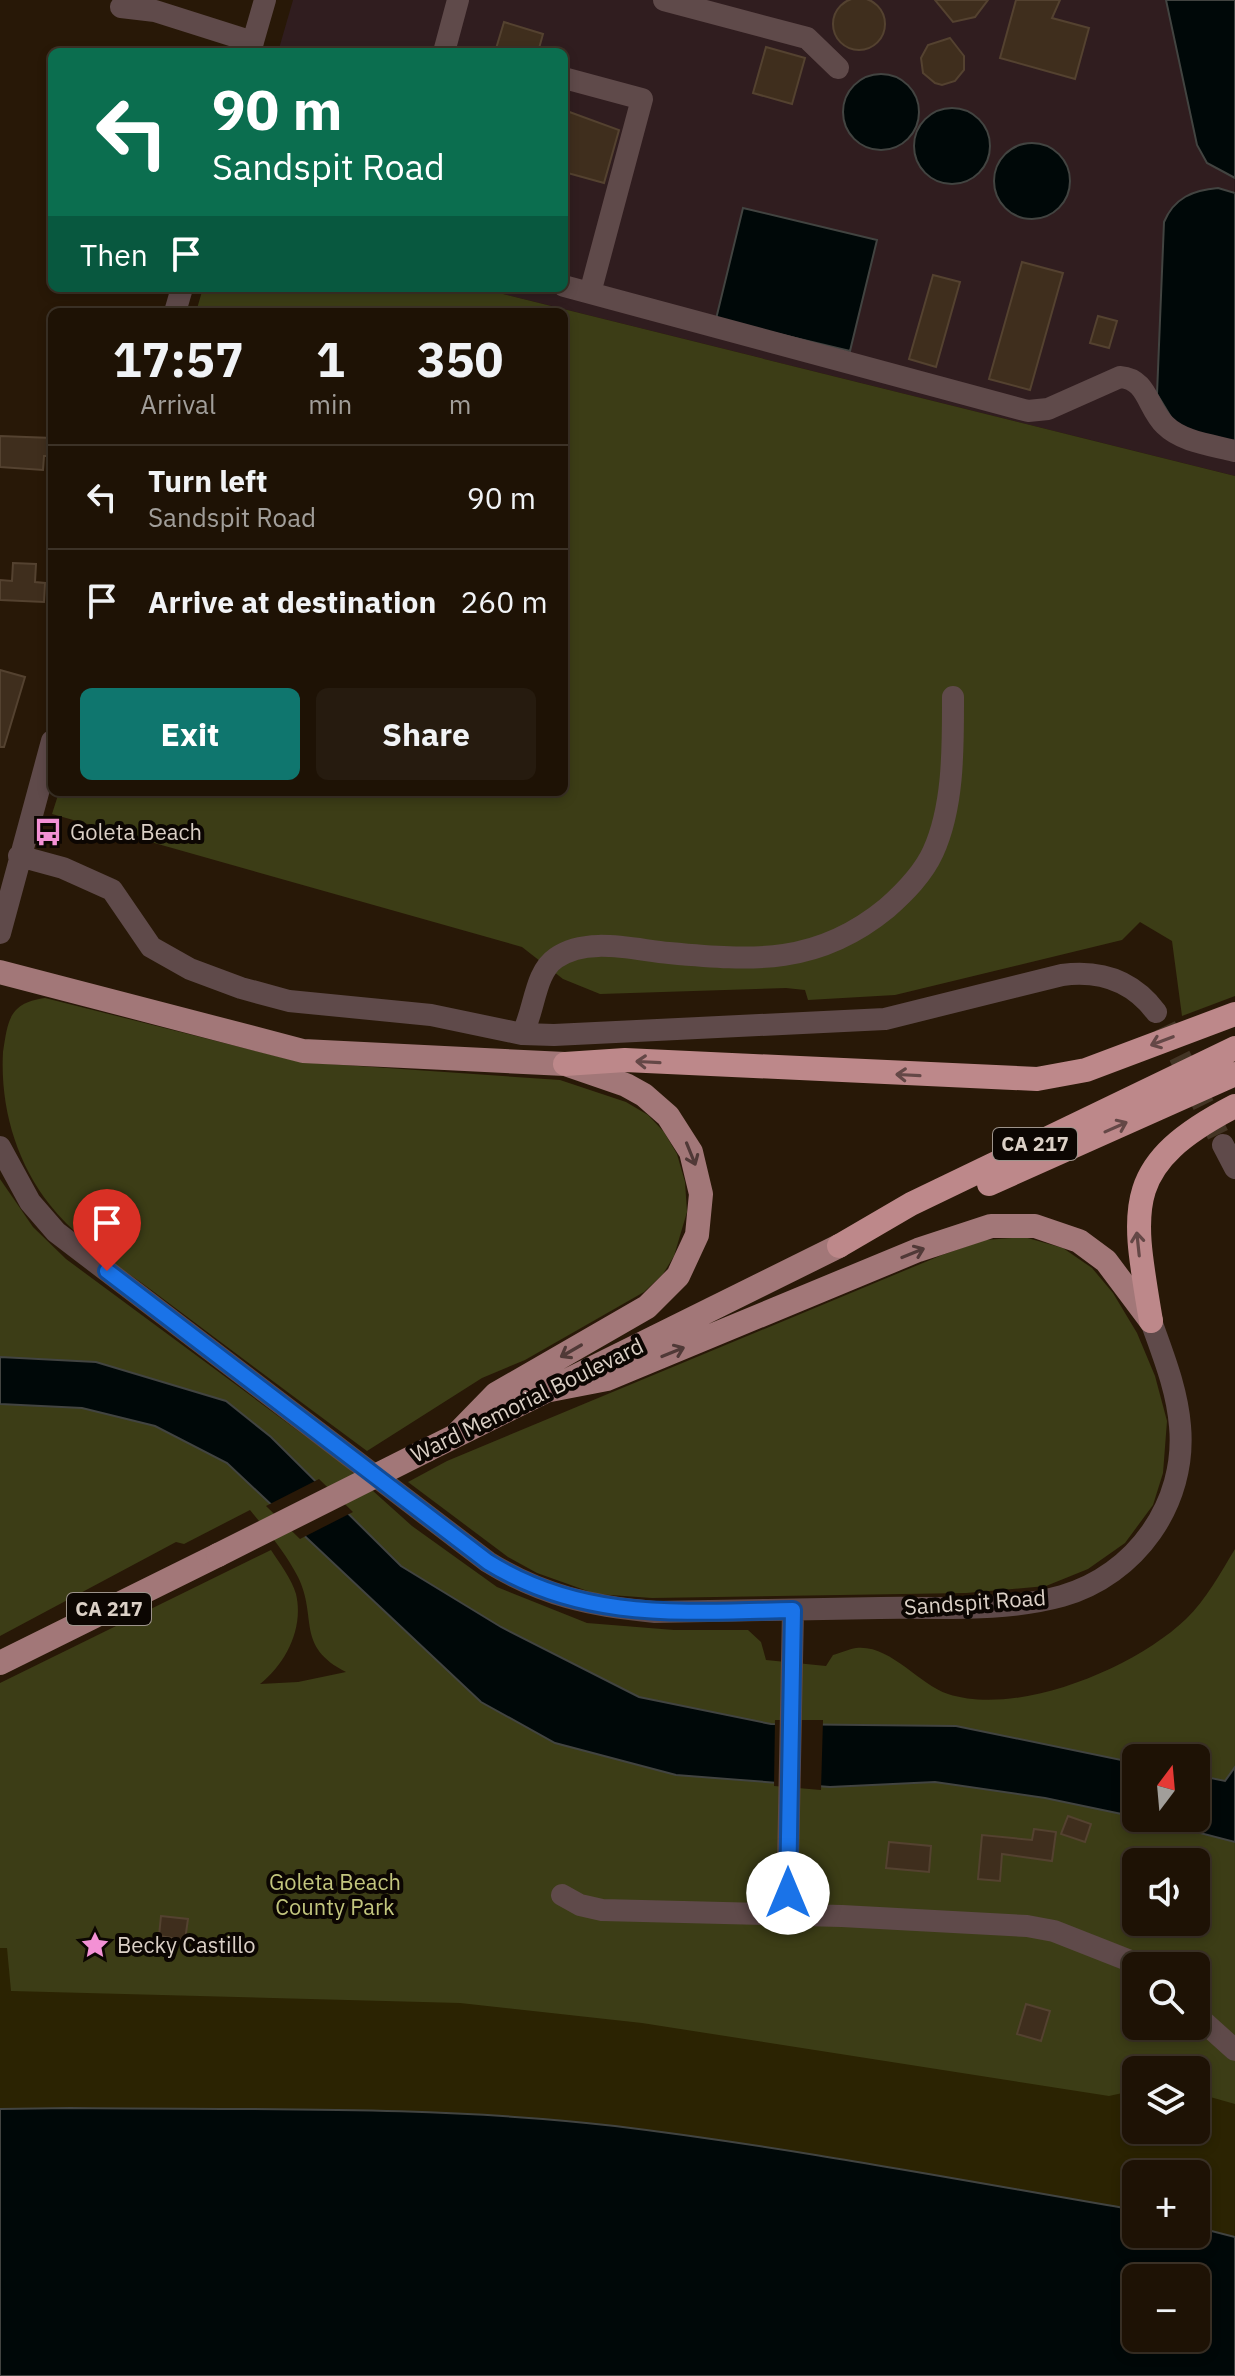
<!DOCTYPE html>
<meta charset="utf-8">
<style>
body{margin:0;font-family:"IBM Plex Sans",sans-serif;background:#261b0f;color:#f1f3f6;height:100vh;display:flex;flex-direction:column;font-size:30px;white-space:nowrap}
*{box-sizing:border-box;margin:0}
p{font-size:26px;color:#a19e9a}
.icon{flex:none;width:44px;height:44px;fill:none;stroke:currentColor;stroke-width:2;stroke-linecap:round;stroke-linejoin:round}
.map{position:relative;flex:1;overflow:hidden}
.sheet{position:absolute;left:48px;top:308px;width:520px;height:488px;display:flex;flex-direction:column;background:#1e1205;border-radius:12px;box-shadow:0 4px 12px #0003,0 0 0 2px #3c3227}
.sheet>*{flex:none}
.hud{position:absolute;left:48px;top:48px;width:520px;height:244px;border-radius:12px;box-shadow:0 4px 12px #0003,0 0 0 2px #3c3227;background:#0b6e4f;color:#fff;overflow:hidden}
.needle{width:52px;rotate:16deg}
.fabs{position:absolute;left:1122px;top:1744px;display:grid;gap:16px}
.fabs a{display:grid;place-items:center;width:88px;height:88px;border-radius:12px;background:#1e1205;box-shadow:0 4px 12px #0003,0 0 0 2px #3c3227;font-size:40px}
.pin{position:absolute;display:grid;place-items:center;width:68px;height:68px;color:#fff;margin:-82px -34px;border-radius:50% 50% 50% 0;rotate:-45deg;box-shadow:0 0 8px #0007}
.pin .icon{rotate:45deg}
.me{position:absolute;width:88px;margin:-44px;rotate:0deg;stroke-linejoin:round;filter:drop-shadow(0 0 6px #0008)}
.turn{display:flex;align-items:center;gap:28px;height:168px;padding:0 32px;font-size:36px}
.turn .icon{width:104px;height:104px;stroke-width:2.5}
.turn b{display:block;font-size:56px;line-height:68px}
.then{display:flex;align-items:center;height:76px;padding:0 32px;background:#0003;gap:16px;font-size:30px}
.eta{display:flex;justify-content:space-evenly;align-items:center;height:136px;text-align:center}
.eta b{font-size:48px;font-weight:700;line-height:56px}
.primary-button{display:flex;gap:16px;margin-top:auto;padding:16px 32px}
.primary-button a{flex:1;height:92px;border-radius:12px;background:#0f766e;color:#fff;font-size:32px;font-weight:700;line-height:92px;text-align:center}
.primary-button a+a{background:#261b0f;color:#f1f3f6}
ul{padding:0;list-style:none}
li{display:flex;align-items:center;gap:24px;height:104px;padding:0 32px;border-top:2px solid #3c3227}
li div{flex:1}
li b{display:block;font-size:30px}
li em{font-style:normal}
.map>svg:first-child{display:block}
</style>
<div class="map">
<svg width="1235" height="2376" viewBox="0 0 1235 2376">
<rect width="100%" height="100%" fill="#281807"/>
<path fill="#301d1f" d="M 293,0 L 1235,0 L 1235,476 L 479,288 L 564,288 L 564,52 L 278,52 Z"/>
<path fill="#3c3d16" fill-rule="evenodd" d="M 203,288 L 479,288 L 1235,476 L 1235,996 L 1182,1016 L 1172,941 L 1140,922 L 1122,940 L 895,995 L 808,1000 L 805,990 L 786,988 L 600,994 L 563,979 L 522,947 L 52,814 L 59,792 L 564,792 L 564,312 L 196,312 Z
M 45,998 L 300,1062 L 560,1080 L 626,1102 L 648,1115 L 664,1132 L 677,1154 L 685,1182 L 687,1212 L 674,1256 L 663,1274 L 644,1292 L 525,1360 L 482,1378 L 367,1451 C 298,1400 230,1349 162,1298 C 125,1270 79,1242 50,1205 C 16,1162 0,1107 3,1052 C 8,1020 9,1003 45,998 Z
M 0,1179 L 33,1227 L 66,1259 L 343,1464 L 412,1526 L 497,1587 L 587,1623 L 674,1630 L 748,1630 L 761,1642 L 766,1660 L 826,1666 L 833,1655 C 840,1653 849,1649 856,1648 C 890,1644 918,1684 948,1694 C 1018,1717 1135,1668 1186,1619 C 1206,1600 1221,1572 1235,1549 L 1235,2237 L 1196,2227 L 1196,2174 L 1136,2174 L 1136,2211 L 782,2150 L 613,2126 L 0,2109 L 0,1683 L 271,1550 C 280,1564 291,1578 296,1594 C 304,1628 286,1663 260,1684 L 298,1682 L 346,1672 C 295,1646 318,1618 298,1577 C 285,1552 268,1532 250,1510 L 184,1544 L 176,1542 L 0,1636 ZM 1136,1758 L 1196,1758 L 1196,1818 L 1136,1818 ZM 1136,1862 L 1196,1862 L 1196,1922 L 1136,1922 ZM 1136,1966 L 1196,1966 L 1196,2026 L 1136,2026 ZM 1136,2070 L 1196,2070 L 1196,2130 L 1136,2130 Z
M 1024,1237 L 1063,1248 L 1092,1268 L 1113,1293 L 1137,1333 L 1155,1376 L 1167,1421 L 1163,1473 L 1153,1505 L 1125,1543 L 1088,1569 L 1046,1586 L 966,1593 L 652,1598 L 596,1594 L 537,1573 L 508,1557 L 408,1482 L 447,1461 L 942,1255 L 985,1240 Z"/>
<path fill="#2b2302" d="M 0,1948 L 7,1948 L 11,1991 L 460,2003 L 642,2023 L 1109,2096 L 1136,2090 L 1136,2130 L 1196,2130 L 1196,2093 L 1235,2104 L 1235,2237 L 1196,2227 L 1196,2174 L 1136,2174 L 1136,2211 L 782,2150 L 613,2126 L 414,2112 L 0,2109 Z"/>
<path fill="#000808" stroke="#424441" stroke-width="2" fill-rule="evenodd" d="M 1166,0 L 1235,0 L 1235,178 L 1207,163 L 1197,145 Z
M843 112a38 38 0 1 1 76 0a38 38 0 1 1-76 0Z
M914 146a38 38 0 1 1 76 0a38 38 0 1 1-76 0Z
M994 181a38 38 0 1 1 76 0a38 38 0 1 1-76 0Z
M 1218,188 L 1235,193 L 1235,445 L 1177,427 L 1157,394 L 1164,222 C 1174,198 1193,190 1218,188 Z
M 743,208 L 877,240 L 850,351 L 716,319 Z
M 0,1357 L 96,1362 L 226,1401 L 271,1437 L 401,1566 L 501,1627 L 639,1697 L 771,1724 L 956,1726 L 1136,1763 L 1136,1817 L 1045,1798 L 935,1782 L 830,1787 L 676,1775 L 555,1743 L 481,1702 L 227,1463 L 155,1426 L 82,1408 L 0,1404 Z
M 1235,1767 L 1235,1842 L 1142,1818 L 1196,1818 L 1196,1775 L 1225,1781 Z
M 70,2108 C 251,2110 435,2105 615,2126 C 786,2147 955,2179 1124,2208 L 1136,2211 L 1136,2234 L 1196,2234 L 1196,2227 L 1235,2237 L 1235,2376 L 0,2376 L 0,2109 ZM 1196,2278 L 1196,2338 L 1136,2338 L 1136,2278 Z"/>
<path fill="#281807" d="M 319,1479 L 353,1512 L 300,1539 L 266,1506 Z
M 775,1720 L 823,1720 L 821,1790 L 774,1786 Z"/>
<path fill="#3f2e1d" stroke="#544230" stroke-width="2" d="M833 24a26 26 0 1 1 52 0a26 26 0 1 1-52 0Z
M 935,0 L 988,0 L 975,17 L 953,22 Z
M 1016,0 L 1060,0 L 1052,18 L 1089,28 L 1075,79 L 1000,58 Z
M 504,22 L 543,34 L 538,52 L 495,52 Z
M 950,38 L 964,56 L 964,70 L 955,81 L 942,85 L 935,83 L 923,73 L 921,58 L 928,45 Z
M 766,47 L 805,58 L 792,104 L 753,93 Z
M 564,110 L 619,130 L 604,183 L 564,172 Z
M 1022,262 L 1063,273 L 1030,390 L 989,379 Z
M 933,275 L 960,282 L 936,367 L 909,359 Z
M 1098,316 L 1117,321 L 1109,348 L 1090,343 Z
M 0,436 L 52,438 L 52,456 L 44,456 L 43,470 L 0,467 Z
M 13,563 L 36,564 L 35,582 L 45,583 L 44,602 L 0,600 L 0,580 L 12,581 Z
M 0,670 L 25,677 L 4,747 L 0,747 Z
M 1068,1816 L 1091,1824 L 1085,1842 L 1061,1834 Z
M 1034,1829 L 1056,1832 L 1052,1861 L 1002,1854 L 1000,1881 L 978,1879 L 982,1835 L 1032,1840 Z
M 889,1842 L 931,1846 L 929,1872 L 886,1868 Z
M 161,1916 L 188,1919 L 185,1940 L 159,1936 Z
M 1026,2004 L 1050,2011 L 1041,2041 L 1017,2034 Z"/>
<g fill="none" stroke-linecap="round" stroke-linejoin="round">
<path stroke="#433424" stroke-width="22" stroke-dasharray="22 11" stroke-linecap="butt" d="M 1165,1026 L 1223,1145"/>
<path stroke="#5f4a4a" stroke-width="22" d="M 664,0 L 807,38 L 838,68
M 121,7 L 155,11 L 253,42
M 250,52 L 265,0
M 444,52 L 458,0
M 564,78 L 642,99 L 590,293
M 564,286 L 1028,411 L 1048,409 L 1120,377 C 1148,379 1147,408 1165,425 C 1182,442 1212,445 1235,451
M 175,312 L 182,288
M 19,856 L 63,868 L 112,890 L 151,947 L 190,969 L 241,988 L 289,1001 L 431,1015 L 522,1034 L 554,1035 L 885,1019 L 1062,975 C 1100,970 1132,980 1156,1012
M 0,933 L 52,741
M 522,1034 C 535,1011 534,973 556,958 C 587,936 635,950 669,953 C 754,961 818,965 887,908 C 905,892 923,874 933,852 C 954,806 953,747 953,697
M 1223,1145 L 1235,1168
M 0,1147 L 30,1202 L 56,1232 L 488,1562 C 543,1596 591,1606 655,1612 C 730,1611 805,1609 880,1608 C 939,1607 1004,1612 1062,1596 C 1136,1575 1187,1503 1180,1426 C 1177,1389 1163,1355 1151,1321
M 562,1895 L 580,1905 L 602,1910 L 842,1916 L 1027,1926 L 1054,1931 L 1143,1966
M 787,1914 L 793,1610
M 1196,2015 L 1235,2050"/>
<path stroke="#a27778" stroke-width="24" d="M 0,972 L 303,1051 L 565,1064 L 626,1085 L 644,1095 L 668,1116 L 691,1152 L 701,1194 L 697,1235 L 678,1276 L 647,1307 L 496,1394 L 457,1434
M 545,1391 L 607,1379 L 918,1250 L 991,1226 L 1035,1226 L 1079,1241 L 1106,1261 L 1151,1321
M 427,1450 L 839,1246
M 0,1663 L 218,1555"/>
<path stroke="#bd888a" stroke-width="24" d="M 565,1064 L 625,1060 L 1037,1079 L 1086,1070 L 1235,1014
M 989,1184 L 1235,1074
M 839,1246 L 911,1204 L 1235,1048
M 1151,1321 C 1132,1207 1121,1165 1235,1106"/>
<path stroke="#a27778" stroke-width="24" d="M 218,1555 L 427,1450"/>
</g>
<defs><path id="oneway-shaft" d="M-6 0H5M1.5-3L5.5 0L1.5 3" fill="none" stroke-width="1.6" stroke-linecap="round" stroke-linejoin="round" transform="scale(2)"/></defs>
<g stroke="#644746">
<use href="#oneway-shaft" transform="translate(1162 1041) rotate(159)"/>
<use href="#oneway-shaft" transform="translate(648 1062) rotate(-177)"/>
<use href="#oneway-shaft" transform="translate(908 1075) rotate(-177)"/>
<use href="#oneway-shaft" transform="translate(1116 1127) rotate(-24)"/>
<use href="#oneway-shaft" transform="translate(1138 1244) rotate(-96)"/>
</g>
<g stroke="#503937">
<use href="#oneway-shaft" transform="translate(691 1154) rotate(68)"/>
<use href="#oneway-shaft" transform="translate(913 1253) rotate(-22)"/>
<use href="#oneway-shaft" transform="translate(571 1351) rotate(150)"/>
<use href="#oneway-shaft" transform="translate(673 1352) rotate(-22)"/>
</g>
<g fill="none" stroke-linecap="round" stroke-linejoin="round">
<defs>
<path id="route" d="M 107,1271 L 488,1562 C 584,1622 684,1612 793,1610 L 788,1893"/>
</defs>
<use href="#route" stroke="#114b97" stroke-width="20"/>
<use href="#route" stroke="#1a73e8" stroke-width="14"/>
</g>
<defs>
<symbol id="bus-bare" viewBox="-9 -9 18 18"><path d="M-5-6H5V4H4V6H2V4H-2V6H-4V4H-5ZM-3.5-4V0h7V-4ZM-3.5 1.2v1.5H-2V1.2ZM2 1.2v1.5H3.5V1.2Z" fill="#f391d5" stroke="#0c0602" stroke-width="2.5" paint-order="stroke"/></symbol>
<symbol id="sight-bare" viewBox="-9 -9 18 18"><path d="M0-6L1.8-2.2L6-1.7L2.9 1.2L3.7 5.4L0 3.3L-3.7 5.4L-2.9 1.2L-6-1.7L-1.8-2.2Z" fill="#f391d5" stroke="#0c0602" stroke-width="2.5" paint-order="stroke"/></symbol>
</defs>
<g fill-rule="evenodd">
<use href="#bus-bare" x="28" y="812" width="40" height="40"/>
<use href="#sight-bare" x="75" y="1925" width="40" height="40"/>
</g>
<g text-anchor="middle" stroke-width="8" stroke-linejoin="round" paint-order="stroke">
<g fill="#0c0602" stroke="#9d938b" stroke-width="2">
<rect x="993" y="1128" width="84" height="32" rx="6"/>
<rect x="67" y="1593" width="84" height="32" rx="6"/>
</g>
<g font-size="20" font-weight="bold" fill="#dbd0c6">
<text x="1035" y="1151">CA 217</text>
<text x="109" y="1616">CA 217</text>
</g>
<g font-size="22" fill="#dbd0c6" stroke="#0c0602" text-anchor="start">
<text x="70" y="840">Goleta Beach</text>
<text x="117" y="1953">Becky Castillo</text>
</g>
<g font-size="22" fill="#dbd0c6" stroke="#0c0602">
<text transform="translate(527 1400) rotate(-26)" y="8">Ward Memorial Boulevard</text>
<text transform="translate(975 1602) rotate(-4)" y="8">Sandspit Road</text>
</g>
<g font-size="22" fill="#c3c67e" stroke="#0c0602">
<text x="335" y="1890">Goleta Beach<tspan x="335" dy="25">County Park</tspan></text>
</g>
</g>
</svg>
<div class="fabs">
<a><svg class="needle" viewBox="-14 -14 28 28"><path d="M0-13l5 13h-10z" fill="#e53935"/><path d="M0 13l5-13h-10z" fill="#a19e9a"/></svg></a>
<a><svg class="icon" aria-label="sound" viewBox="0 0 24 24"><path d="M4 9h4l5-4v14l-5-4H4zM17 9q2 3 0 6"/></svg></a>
<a><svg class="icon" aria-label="search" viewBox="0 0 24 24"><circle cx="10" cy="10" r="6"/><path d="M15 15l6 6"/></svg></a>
<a><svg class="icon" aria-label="layers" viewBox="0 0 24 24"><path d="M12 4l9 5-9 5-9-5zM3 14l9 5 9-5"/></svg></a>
<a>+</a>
<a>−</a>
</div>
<div class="pin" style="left:107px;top:1271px;background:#d93025"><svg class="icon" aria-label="arrive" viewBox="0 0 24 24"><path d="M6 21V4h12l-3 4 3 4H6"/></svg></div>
<svg class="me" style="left:788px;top:1893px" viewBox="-20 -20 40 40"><circle r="19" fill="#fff"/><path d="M0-13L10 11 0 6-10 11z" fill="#1a73e8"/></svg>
<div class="hud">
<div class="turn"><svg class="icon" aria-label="left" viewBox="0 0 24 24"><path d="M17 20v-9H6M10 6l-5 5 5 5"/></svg><div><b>90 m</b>Sandspit Road</div></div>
<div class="then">Then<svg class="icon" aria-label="arrive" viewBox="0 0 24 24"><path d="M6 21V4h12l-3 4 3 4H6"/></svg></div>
</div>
<section class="sheet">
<div class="eta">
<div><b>17:57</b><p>Arrival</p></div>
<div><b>1</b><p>min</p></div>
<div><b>350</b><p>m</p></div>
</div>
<ul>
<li><svg class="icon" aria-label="left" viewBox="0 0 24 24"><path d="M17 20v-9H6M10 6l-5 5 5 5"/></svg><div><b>Turn left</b><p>Sandspit Road</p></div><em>90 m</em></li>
<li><svg class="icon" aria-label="arrive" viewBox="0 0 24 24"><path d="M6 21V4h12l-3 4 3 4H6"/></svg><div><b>Arrive at destination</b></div><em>260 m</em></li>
</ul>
<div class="primary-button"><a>Exit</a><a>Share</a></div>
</section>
</div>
